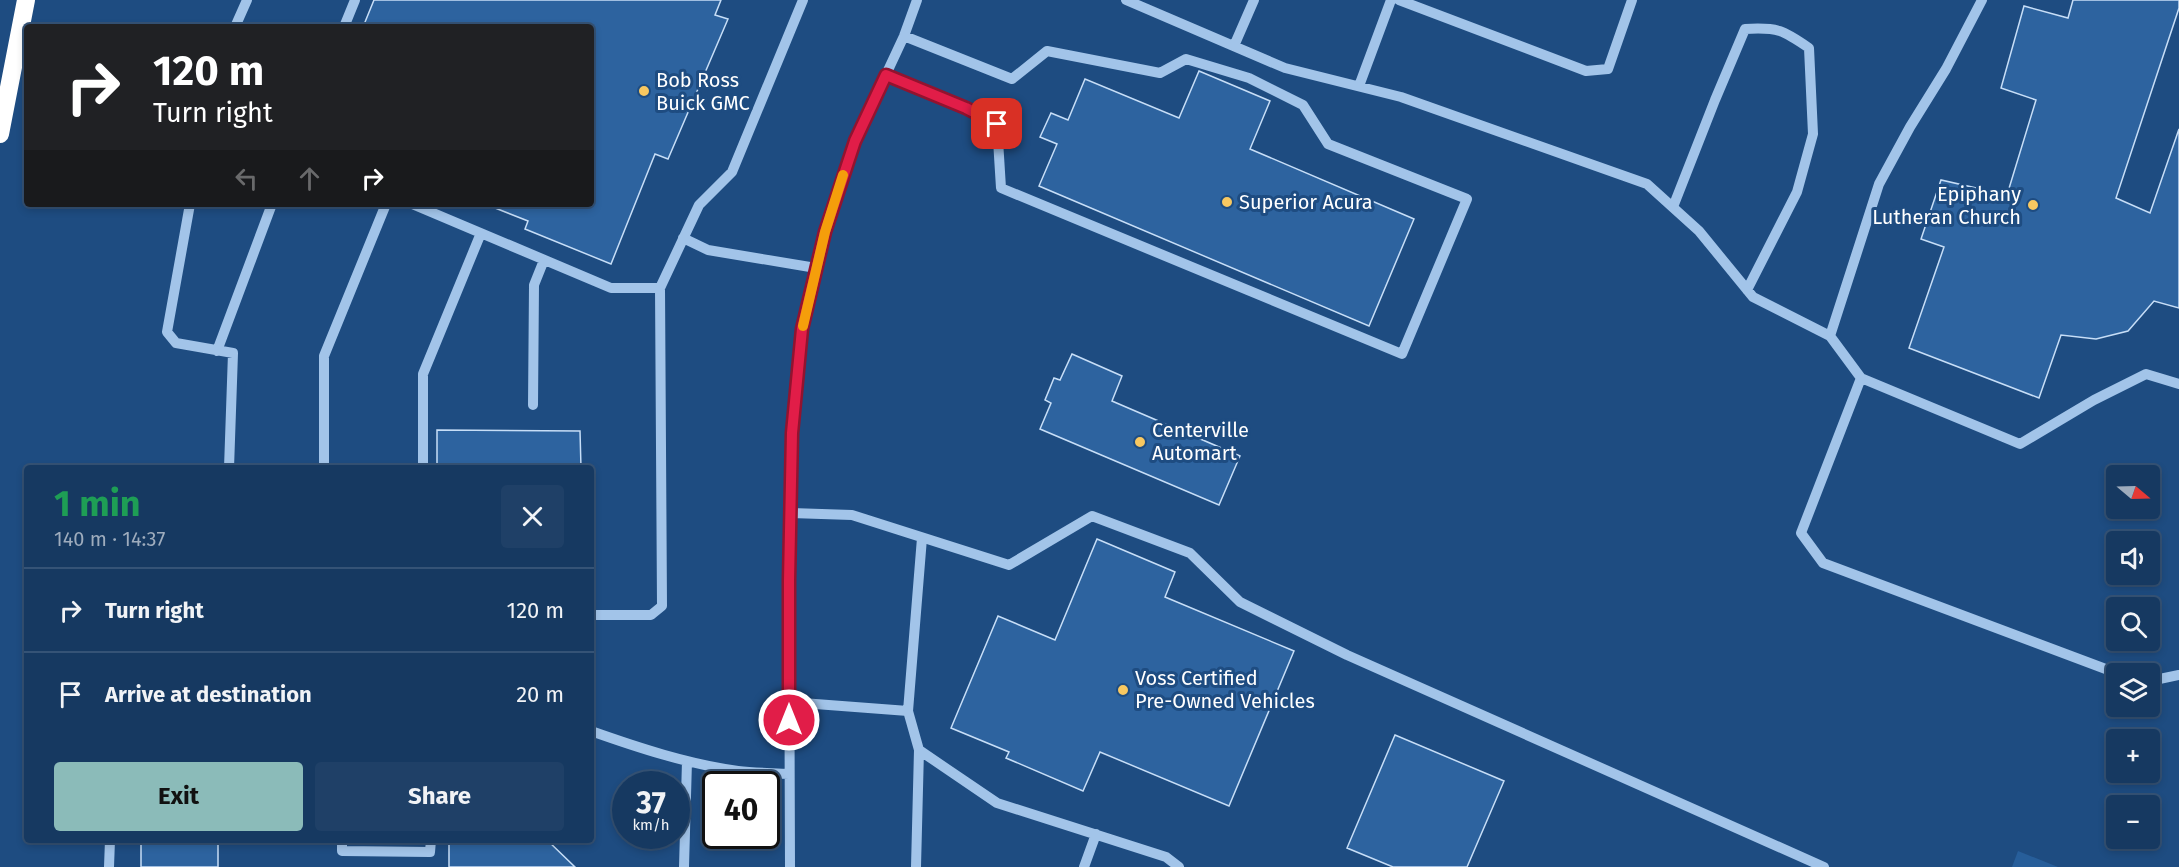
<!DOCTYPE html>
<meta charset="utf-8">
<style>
body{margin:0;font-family:"Fira Sans",sans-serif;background:#1f4067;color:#f1f3f6;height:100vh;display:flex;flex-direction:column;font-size:22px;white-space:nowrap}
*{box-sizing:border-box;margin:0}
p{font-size:20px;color:#9eacbd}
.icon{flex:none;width:33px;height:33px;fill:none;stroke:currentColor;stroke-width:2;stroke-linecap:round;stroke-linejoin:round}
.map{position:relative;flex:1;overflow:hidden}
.panel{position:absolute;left:24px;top:465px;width:570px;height:378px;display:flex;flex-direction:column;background:#163961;border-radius:6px;box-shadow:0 3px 9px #0003,0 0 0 2px #355376}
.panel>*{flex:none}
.guide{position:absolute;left:24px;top:24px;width:570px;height:183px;border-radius:6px;box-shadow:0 3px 9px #0003,0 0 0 2px #355376;background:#202124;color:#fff;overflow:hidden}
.needle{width:39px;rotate:109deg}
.tools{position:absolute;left:2106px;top:465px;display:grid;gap:12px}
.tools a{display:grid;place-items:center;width:54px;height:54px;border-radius:6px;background:#163961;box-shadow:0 3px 9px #0003,0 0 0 2px #355376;font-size:30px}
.speed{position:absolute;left:612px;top:771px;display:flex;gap:12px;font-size:30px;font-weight:700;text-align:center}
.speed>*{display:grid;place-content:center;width:78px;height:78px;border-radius:50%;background:#163961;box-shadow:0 3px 9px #0003,0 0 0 2px #355376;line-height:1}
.speed small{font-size:15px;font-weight:400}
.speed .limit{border:3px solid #111;border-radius:9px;background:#fff;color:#111}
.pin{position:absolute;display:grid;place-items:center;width:51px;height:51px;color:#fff;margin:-26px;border-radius:12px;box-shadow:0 3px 9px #0006}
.me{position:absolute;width:66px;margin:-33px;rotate:0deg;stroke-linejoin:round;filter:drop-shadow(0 0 4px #0008)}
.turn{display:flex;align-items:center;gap:21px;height:126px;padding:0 30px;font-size:27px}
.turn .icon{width:78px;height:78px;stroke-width:2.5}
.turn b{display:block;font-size:42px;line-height:51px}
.lanes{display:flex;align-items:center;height:57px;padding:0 30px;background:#0003;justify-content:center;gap:30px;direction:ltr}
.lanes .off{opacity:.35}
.round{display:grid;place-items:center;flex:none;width:63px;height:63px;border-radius:6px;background:#1f4067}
.overview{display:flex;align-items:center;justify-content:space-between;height:102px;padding:0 30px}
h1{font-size:36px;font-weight:700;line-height:45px;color:#1e9e55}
.primary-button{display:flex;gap:12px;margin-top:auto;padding:12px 30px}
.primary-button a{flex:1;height:69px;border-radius:6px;background:#8bbbb9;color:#111;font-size:24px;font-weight:700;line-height:69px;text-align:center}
.primary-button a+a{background:#1f4067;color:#f1f3f6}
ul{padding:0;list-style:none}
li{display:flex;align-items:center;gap:18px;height:84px;padding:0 30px;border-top:2px solid #355376}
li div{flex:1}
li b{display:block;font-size:22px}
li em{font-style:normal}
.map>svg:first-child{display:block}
</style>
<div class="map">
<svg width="2179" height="867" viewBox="0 0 2179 867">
<rect width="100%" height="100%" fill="#1e4c81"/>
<path fill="#275e9a" d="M 2018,851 L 2058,867 L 2012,867 Z"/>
<path fill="#2d639f" stroke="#c7def7" stroke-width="1.5" d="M 374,0 L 721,0 L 715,15 L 728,19 L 668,159 L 655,154 L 611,264 L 525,229 L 528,221 L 485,204 L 591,204 L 591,27 L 363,27 Z
M 2073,0 L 2179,0 L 2179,8 L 2116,198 L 2150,213 L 2179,129 L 2179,308 L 2154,301 L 2128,331 L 2096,339 L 2061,335 L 2039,398 L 1909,348 L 1944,247 L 1921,239 L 1941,180 L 2007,195 L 2036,100 L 2001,88 L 2024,6 L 2068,18 Z
M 1199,71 L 1270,101 L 1250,149 L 1414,219 L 1369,326 L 1039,186 L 1057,144 L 1040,137 L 1051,113 L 1068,120 L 1085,79 L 1179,118 Z
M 1072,354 L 1122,376 L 1112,401 L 1240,456 L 1219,505 L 1040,429 L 1051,403 L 1045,400 L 1054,378 L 1060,380 Z
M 437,430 L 580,431 L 581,468 L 437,468 Z
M 1097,539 L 1175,572 L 1165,597 L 1294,651 L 1229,806 L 1100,752 L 1083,791 L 1006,758 L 1009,752 L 951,728 L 998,616 L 1055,640 Z
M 1395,735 L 1504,781 L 1467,867 L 1393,867 L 1347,848 Z
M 141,840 L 218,840 L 218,867 L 141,867 Z
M 449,840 L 547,840 L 575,867 L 449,867 Z"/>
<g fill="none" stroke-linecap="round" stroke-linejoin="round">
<path stroke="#a2c4e9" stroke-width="10" d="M 1126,0 L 1285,68 L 1401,97 L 1647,184 L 1699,231 L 1753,297 L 1830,336 L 1861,378 L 2020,444 L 2094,400 L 2146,374 L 2179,384
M 1399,0 L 1586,71 L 1608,69 L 1632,0
M 235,27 L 247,0
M 344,27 L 355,0
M 1234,46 L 1254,0
M 886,75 L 966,108 L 997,124 L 1001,188 L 1402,354 L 1467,199 L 1328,144 L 1303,105 L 1249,78 L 1186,59 L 1160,73 L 1047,51 L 1012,79 L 904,36
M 1359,86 L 1391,0
M 190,204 L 167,332 L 176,343 L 233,353 L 229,468
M 412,204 L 611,288 L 660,288
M 1673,207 L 1715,100 L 1745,29 C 1778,27 1783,30 1809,48 L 1813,134 L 1797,192 L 1747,290
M 683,238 L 708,250 L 816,268
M 1830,336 L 1879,184 L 1910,127 L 1946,69 L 1982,0
M 217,351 L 272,204
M 1861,378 L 1801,533 L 1823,563 L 2119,674
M 533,405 L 534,285 L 544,260
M 324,468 L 324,356 L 386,204
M 423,468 L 423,374 L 481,233
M 791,513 L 852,515 L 1009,565 L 1092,516 L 1190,553 L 1240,602 L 1347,655 L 1824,867
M 591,615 L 651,615 L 662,606 L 660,288 L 699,205 L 732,172 L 803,0
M 2150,681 L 2179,675
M 789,702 L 908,711 L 919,750 L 997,803 L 1166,857 L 1179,867
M 908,711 L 922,538
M 591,731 C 639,748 688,764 738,771 C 755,773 772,773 789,774
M 342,840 L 342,851 L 430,852 L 431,840
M 109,867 L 110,840
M 684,867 L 687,761
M 790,867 L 789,580 L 792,433 L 802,329 L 825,232 L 855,141 L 904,36 L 917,0
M 916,867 L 919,750
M 1084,867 L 1096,834"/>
<path stroke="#fff" stroke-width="18" d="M 0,134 L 26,0"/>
</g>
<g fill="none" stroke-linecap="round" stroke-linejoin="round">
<defs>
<path id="route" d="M 789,720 L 789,580 L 792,433 L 802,329 L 825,232 L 855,141 L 886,75 L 966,108 L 997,124"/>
</defs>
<use href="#route" stroke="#92132f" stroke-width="15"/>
<use href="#route" stroke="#e11d48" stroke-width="10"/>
<path stroke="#f59e0b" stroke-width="10" d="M 803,326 L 825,232 L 843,175"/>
</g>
<g fill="#f8c861" stroke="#1e4c81" stroke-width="2">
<circle cx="644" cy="91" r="6"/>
<circle cx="1227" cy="202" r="6"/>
<circle cx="2033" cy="205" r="6"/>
<circle cx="1140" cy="442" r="6"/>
<circle cx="1123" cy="690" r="6"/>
</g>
<g text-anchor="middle" stroke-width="6" stroke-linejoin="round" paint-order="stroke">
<g font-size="20" fill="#fff" stroke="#1e4c81" text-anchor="start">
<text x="656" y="87">Bob Ross<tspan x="656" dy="23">Buick GMC</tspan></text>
<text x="2021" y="201" text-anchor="end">Epiphany<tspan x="2021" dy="23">Lutheran Church</tspan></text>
<text x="1239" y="209">Superior Acura</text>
<text x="1152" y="437">Centerville<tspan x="1152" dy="23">Automart</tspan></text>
<text x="1135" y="685">Voss Certified<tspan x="1135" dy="23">Pre-Owned Vehicles</tspan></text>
</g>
</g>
</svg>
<div class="tools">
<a><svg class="needle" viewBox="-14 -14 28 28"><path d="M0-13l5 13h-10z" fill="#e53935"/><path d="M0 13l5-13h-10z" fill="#9eacbd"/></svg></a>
<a><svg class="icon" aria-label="sound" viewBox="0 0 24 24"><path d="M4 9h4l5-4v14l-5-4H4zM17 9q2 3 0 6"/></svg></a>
<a><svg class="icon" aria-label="search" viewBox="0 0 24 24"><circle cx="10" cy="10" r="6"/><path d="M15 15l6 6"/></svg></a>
<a><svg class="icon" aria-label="layers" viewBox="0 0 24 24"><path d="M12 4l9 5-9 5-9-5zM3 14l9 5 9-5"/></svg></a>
<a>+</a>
<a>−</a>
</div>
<div class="speed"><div>37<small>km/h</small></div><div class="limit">40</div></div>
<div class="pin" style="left:997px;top:124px;background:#d93025"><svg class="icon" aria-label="arrive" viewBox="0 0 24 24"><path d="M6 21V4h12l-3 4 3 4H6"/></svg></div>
<svg class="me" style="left:789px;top:720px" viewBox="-20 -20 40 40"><circle r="17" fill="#e11d48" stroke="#fff" stroke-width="3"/><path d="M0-11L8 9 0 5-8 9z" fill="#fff"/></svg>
<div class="guide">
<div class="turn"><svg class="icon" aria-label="right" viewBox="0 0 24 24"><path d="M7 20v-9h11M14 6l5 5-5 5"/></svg><div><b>120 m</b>Turn right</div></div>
<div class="lanes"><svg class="icon off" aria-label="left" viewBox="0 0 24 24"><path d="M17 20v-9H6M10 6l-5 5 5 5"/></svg><svg class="icon off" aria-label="ahead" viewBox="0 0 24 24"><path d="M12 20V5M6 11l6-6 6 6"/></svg><svg class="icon" aria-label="right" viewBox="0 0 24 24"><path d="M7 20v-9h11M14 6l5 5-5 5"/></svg></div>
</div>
<section class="panel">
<div class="overview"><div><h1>1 min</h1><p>140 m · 14:37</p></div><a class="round"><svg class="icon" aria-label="close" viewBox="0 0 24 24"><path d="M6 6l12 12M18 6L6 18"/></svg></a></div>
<ul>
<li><svg class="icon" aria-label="right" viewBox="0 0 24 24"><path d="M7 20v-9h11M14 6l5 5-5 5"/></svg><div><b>Turn right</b></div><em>120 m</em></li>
<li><svg class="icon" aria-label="arrive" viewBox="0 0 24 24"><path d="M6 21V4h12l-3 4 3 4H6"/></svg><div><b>Arrive at destination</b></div><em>20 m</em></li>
</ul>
<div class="primary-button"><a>Exit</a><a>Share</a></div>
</section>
</div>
